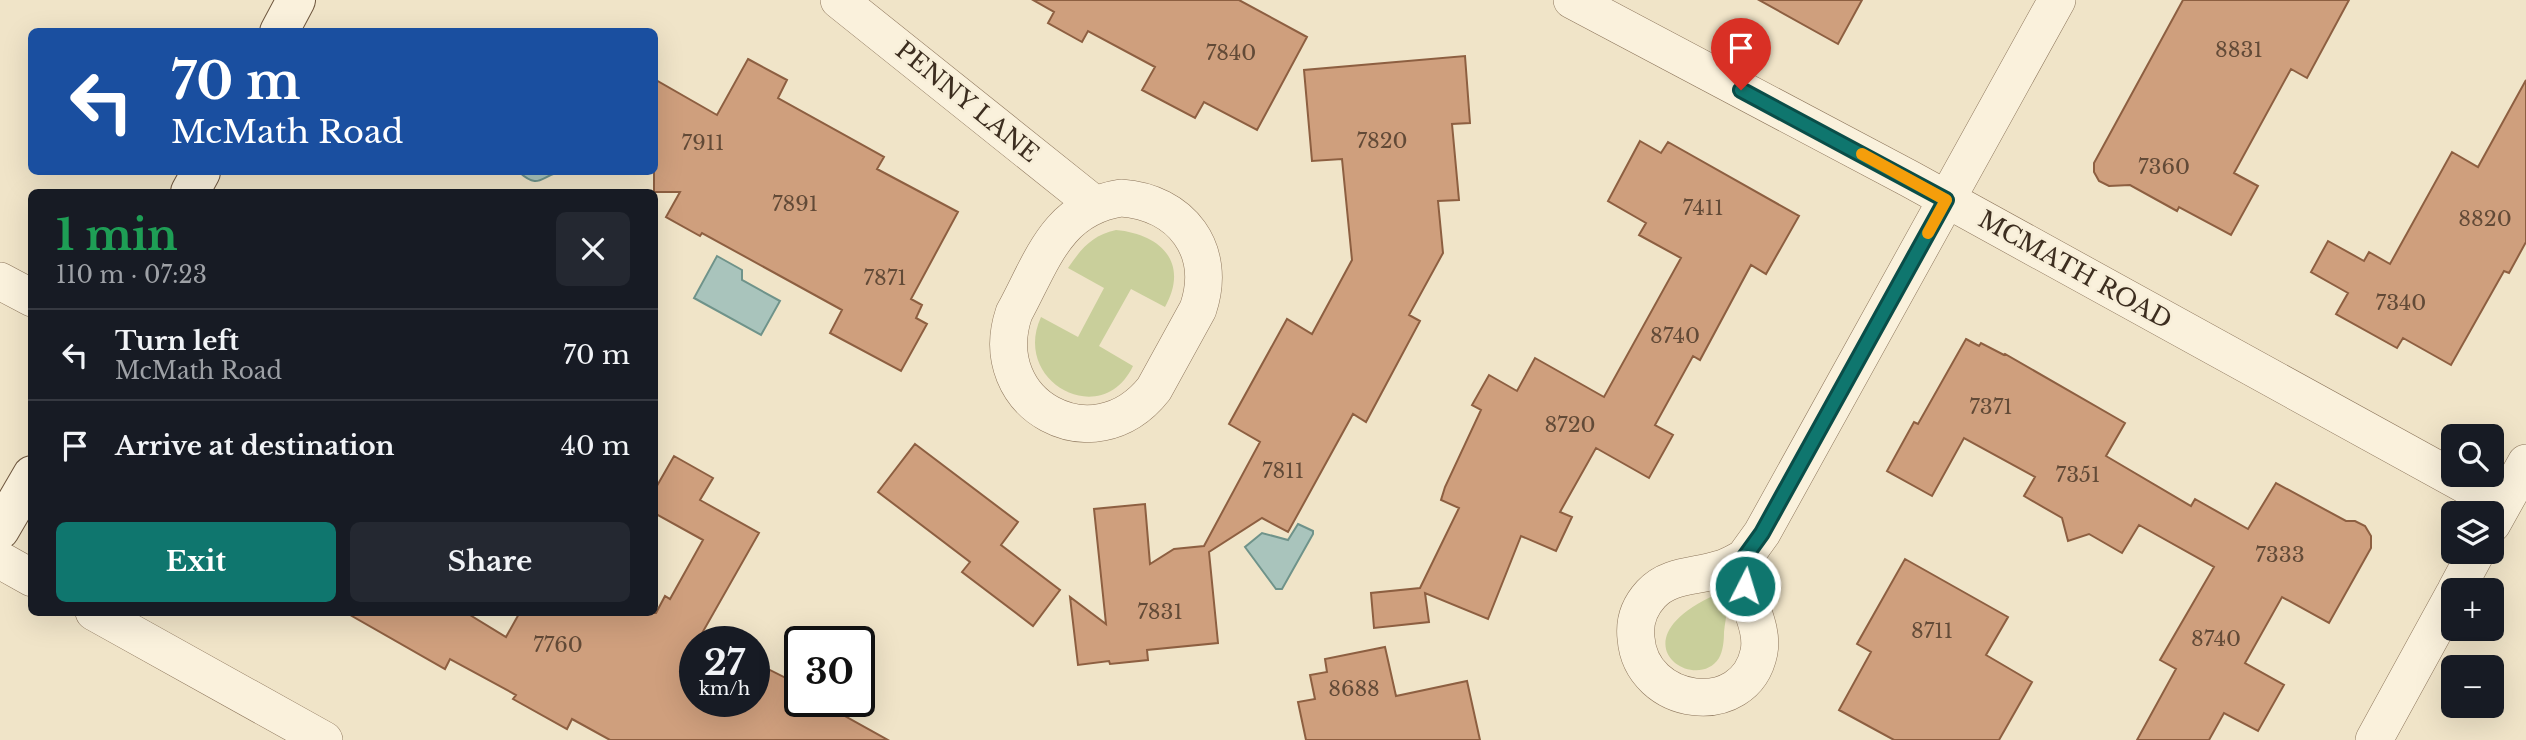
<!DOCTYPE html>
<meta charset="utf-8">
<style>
body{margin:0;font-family:"Libre Baskerville",serif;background:#242831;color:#f1f3f6;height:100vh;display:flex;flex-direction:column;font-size:26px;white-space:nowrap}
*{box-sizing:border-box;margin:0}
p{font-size:23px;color:#9ea1a6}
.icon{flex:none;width:38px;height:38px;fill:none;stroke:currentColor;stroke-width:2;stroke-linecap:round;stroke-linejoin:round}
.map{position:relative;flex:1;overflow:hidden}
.details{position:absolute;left:28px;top:189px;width:630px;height:427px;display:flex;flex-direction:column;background:#171b24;border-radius:10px;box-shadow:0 7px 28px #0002}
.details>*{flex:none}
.top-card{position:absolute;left:28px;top:28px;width:630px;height:147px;border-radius:10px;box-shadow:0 7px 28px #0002;background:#1a4fa0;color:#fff;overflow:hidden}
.tools{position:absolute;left:2441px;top:424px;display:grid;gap:14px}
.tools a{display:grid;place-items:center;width:63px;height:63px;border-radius:10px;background:#171b24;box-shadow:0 7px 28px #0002;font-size:35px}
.speed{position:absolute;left:679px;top:626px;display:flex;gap:14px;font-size:35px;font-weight:700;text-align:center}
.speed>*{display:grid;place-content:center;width:91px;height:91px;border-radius:50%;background:#171b24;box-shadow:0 7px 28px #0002;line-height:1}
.speed small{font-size:18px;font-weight:400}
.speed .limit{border:4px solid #111;border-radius:10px;background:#fff;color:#111}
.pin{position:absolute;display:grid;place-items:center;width:60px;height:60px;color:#fff;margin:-72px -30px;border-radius:50% 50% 50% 0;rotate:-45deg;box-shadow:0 0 7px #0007}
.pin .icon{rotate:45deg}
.me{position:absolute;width:77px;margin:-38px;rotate:5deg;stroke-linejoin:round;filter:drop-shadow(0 0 5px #0008)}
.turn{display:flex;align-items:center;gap:24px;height:147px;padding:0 28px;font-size:32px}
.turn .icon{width:91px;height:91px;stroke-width:2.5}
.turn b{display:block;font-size:49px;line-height:60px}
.round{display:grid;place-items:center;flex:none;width:74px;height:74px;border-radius:10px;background:#242831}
.summary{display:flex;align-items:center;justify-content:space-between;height:119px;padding:0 28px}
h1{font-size:42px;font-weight:800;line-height:52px;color:#1e9e55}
.cta{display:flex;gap:14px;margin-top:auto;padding:14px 28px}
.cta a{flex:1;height:80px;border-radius:10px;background:#0f766e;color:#fff;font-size:28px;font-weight:800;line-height:80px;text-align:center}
.cta a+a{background:#242831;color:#f1f3f6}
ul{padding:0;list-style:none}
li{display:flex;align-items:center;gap:21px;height:91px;padding:0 28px;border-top:2px solid #363941}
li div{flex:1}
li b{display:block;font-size:26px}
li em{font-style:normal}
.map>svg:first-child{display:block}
</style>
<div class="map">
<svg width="2526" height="740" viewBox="0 0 2526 740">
<rect width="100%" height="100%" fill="#f0e4c8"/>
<path fill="#c9cf9b" d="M 1116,230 C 1160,234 1190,262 1165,307 L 1131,289 L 1099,346 L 1133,366 C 1102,431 1011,382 1041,317 L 1078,337 L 1104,288 L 1068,268 C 1081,249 1092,235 1116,230 Z
M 1717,594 L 1723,595 C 1730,605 1725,620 1724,632 C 1724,641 1723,651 1719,658 C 1696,695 1612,641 1717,594 Z"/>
<path fill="#a9c4bc" stroke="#6f938a" stroke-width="2" d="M 519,172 L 568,172 C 564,172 560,172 556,173 C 540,178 538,189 519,172 Z
M 717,256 L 742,270 L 742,280 L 780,301 L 761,335 L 694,298 Z
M 1298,524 L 1313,531 L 1313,534 L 1282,589 L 1276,589 L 1245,547 L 1262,533 L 1288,540 Z"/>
<path fill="#cf9f7d" stroke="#8d5f41" stroke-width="2" d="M 1033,0 L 1239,0 L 1307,37 L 1257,130 L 1204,102 L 1195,118 L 1142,90 L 1155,67 L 1088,31 L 1082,42 L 1048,23 L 1054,12 Z
M 1759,0 L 1862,0 L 1838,44 Z
M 2183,0 L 2349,0 L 2307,78 L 2291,69 L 2234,173 L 2258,186 L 2231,235 L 2179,207 L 2177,211 L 2130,185 L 2109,186 L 2099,181 L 2094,172 L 2094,163 Z
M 1465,56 L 1470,123 L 1452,124 L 1459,200 L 1438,201 L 1443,253 L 1409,315 L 1420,321 L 1366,422 L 1353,414 L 1288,532 L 1262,518 L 1209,552 L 1218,643 L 1147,650 L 1148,660 L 1110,664 L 1109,661 L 1078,665 L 1070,597 L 1106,624 L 1094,509 L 1145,504 L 1150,564 L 1174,549 L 1204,546 L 1260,442 L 1229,424 L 1287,319 L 1312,334 L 1352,260 L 1342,159 L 1312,161 L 1304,70 Z
M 748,59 L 787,80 L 778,98 L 884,157 L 877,169 L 958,212 L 911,299 L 922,305 L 916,318 L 927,324 L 901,371 L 830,333 L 842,310 L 702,233 L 700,236 L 666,217 L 680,192 L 654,192 L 654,79 L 717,115 Z
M 2526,80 L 2526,242 L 2509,273 L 2504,271 L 2451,365 L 2403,338 L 2397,348 L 2336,314 L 2348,293 L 2311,272 L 2328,241 L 2364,261 L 2369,252 L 2390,264 L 2452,152 L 2478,167 Z
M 1640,141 L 1661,153 L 1668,142 L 1799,216 L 1766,274 L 1751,265 L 1700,360 L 1693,356 L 1655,425 L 1673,435 L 1649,478 L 1596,448 L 1560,512 L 1572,517 L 1556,551 L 1521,536 L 1488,619 L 1425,593 L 1429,622 L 1374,628 L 1371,593 L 1420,588 L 1459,508 L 1441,500 L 1445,487 L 1481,410 L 1472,405 L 1489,375 L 1517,391 L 1535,358 L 1604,397 L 1681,258 L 1639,235 L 1646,223 L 1608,201 Z
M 1966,339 L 1979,346 L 1981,343 L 2004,355 L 2005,354 L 2125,423 L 2106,456 L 2191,506 L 2195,499 L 2248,529 L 2276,483 L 2346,521 L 2355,521 L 2365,526 L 2371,536 L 2371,548 L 2329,623 L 2282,597 L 2245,663 L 2284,685 L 2258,731 L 2224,713 L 2209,740 L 2137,740 L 2176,669 L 2160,660 L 2214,567 L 2139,525 L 2122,553 L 2089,534 L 2068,541 L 2062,518 L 2024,496 L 2035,477 L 1964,438 L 1932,496 L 1887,471 L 1914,422 L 1918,424 Z
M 915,444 L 1018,522 L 1001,545 L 1060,590 L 1033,626 L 962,572 L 970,562 L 878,492 Z
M 674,456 L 713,478 L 700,500 L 759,533 L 701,635 L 715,642 L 695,642 L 695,702 L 754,702 L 754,662 L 800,685 L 800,702 L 834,702 L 836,711 L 888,740 L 610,740 L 572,719 L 567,729 L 513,699 L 516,695 L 450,659 L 445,669 L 345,612 L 465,612 L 506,637 L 520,612 L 656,613 L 665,596 L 670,599 L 703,540 L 654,513 L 654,491 Z
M 1905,559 L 2008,617 L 1986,655 L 2032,682 L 1999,740 L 1894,740 L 1839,710 L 1871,652 L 1857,644 Z
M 1385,647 L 1396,696 L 1467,681 L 1480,740 L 1306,740 L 1298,702 L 1315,699 L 1310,675 L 1327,672 L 1325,659 Z"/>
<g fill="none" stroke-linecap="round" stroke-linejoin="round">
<defs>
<path id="minor" d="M 839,0 L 1094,204
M 1572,0 L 1910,179 L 2502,505
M 1121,198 C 1181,202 1218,250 1198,309 L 1154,389 C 1094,465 983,405 1014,313 C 1042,262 1056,208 1121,198 Z
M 0,281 L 32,298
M 2492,524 L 2526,463
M 1744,558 L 1762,533 L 2057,0
M 1744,558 C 1744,568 1744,579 1746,590 C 1751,610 1763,631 1759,652 C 1745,721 1641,707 1636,638 C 1634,621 1639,607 1651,594 C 1669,574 1697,577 1720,569 C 1729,567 1736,562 1744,558 Z
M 0,560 L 32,578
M 2456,590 L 2477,551
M 94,612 L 324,740
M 2374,740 L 2454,594"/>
<path id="secondary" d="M 279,32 L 296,0
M 190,192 L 201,172
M 0,530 L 32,475"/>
</defs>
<use href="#minor" stroke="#8d765c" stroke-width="38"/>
<use href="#secondary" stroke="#6f573f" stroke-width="40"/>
<use href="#minor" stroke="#faf1dc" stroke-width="37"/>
<use href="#secondary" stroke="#faf1dc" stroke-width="38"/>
</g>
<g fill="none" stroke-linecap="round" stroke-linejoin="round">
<defs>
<path id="route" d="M 1741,90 L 1946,200 L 1762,533 L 1744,558 L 1745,586"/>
</defs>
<use href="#route" stroke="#0a4d48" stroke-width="18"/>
<use href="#route" stroke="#0f766e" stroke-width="12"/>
<path stroke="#f59e0b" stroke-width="12" d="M 1862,154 L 1946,200 L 1928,233"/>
</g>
<g text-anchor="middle" stroke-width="5" stroke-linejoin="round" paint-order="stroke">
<g font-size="21" fill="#624a37">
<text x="2239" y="57">8831</text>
<text x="1231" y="60">7840</text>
<text x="1382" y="148">7820</text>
<text x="703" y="150">7911</text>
<text x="2164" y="174">7360</text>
<text x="795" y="211">7891</text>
<text x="1703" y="215">7411</text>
<text x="2485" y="226">8820</text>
<text x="885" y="285">7871</text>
<text x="2401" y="310">7340</text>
<text x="1675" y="343">8740</text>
<text x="1991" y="414">7371</text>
<text x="1570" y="432">8720</text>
<text x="1283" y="478">7811</text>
<text x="2078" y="482">7351</text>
<text x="2280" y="562">7333</text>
<text x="1160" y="619">7831</text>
<text x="1932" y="638">8711</text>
<text x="2216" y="646">8740</text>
<text x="558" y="652">7760</text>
<text x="1354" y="696">8688</text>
</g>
<g font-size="24" fill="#3d2e20" stroke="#f7eed8">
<text transform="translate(967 102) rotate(39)" y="8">PENNY LANE</text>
<text transform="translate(2075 270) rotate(29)" y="8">MCMATH ROAD</text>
</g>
</g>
</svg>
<div class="tools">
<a><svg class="icon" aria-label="search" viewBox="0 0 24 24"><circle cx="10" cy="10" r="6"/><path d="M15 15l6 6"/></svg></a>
<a><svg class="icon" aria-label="layers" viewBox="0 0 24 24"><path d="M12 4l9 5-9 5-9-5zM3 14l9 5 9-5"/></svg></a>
<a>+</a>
<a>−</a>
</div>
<div class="speed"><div>27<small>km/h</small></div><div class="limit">30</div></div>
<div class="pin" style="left:1741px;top:90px;background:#d93025"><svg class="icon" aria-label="arrive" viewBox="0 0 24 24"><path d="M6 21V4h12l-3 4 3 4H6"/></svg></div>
<svg class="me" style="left:1745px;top:586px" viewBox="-20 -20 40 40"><circle r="17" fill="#0f766e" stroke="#fff" stroke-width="3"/><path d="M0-11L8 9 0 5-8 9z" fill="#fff"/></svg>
<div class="top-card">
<div class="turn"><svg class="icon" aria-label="left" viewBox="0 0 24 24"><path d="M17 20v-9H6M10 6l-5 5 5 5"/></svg><div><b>70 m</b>McMath Road</div></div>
</div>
<section class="details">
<div class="summary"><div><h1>1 min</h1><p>110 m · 07:23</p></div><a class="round"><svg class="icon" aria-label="close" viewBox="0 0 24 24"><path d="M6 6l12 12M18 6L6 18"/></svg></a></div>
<ul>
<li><svg class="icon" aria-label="left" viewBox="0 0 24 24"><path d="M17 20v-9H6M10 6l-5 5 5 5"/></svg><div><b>Turn left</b><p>McMath Road</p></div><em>70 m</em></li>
<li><svg class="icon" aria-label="arrive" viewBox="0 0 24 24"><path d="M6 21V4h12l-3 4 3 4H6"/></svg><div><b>Arrive at destination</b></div><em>40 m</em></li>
</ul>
<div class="cta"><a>Exit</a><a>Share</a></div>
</section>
</div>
